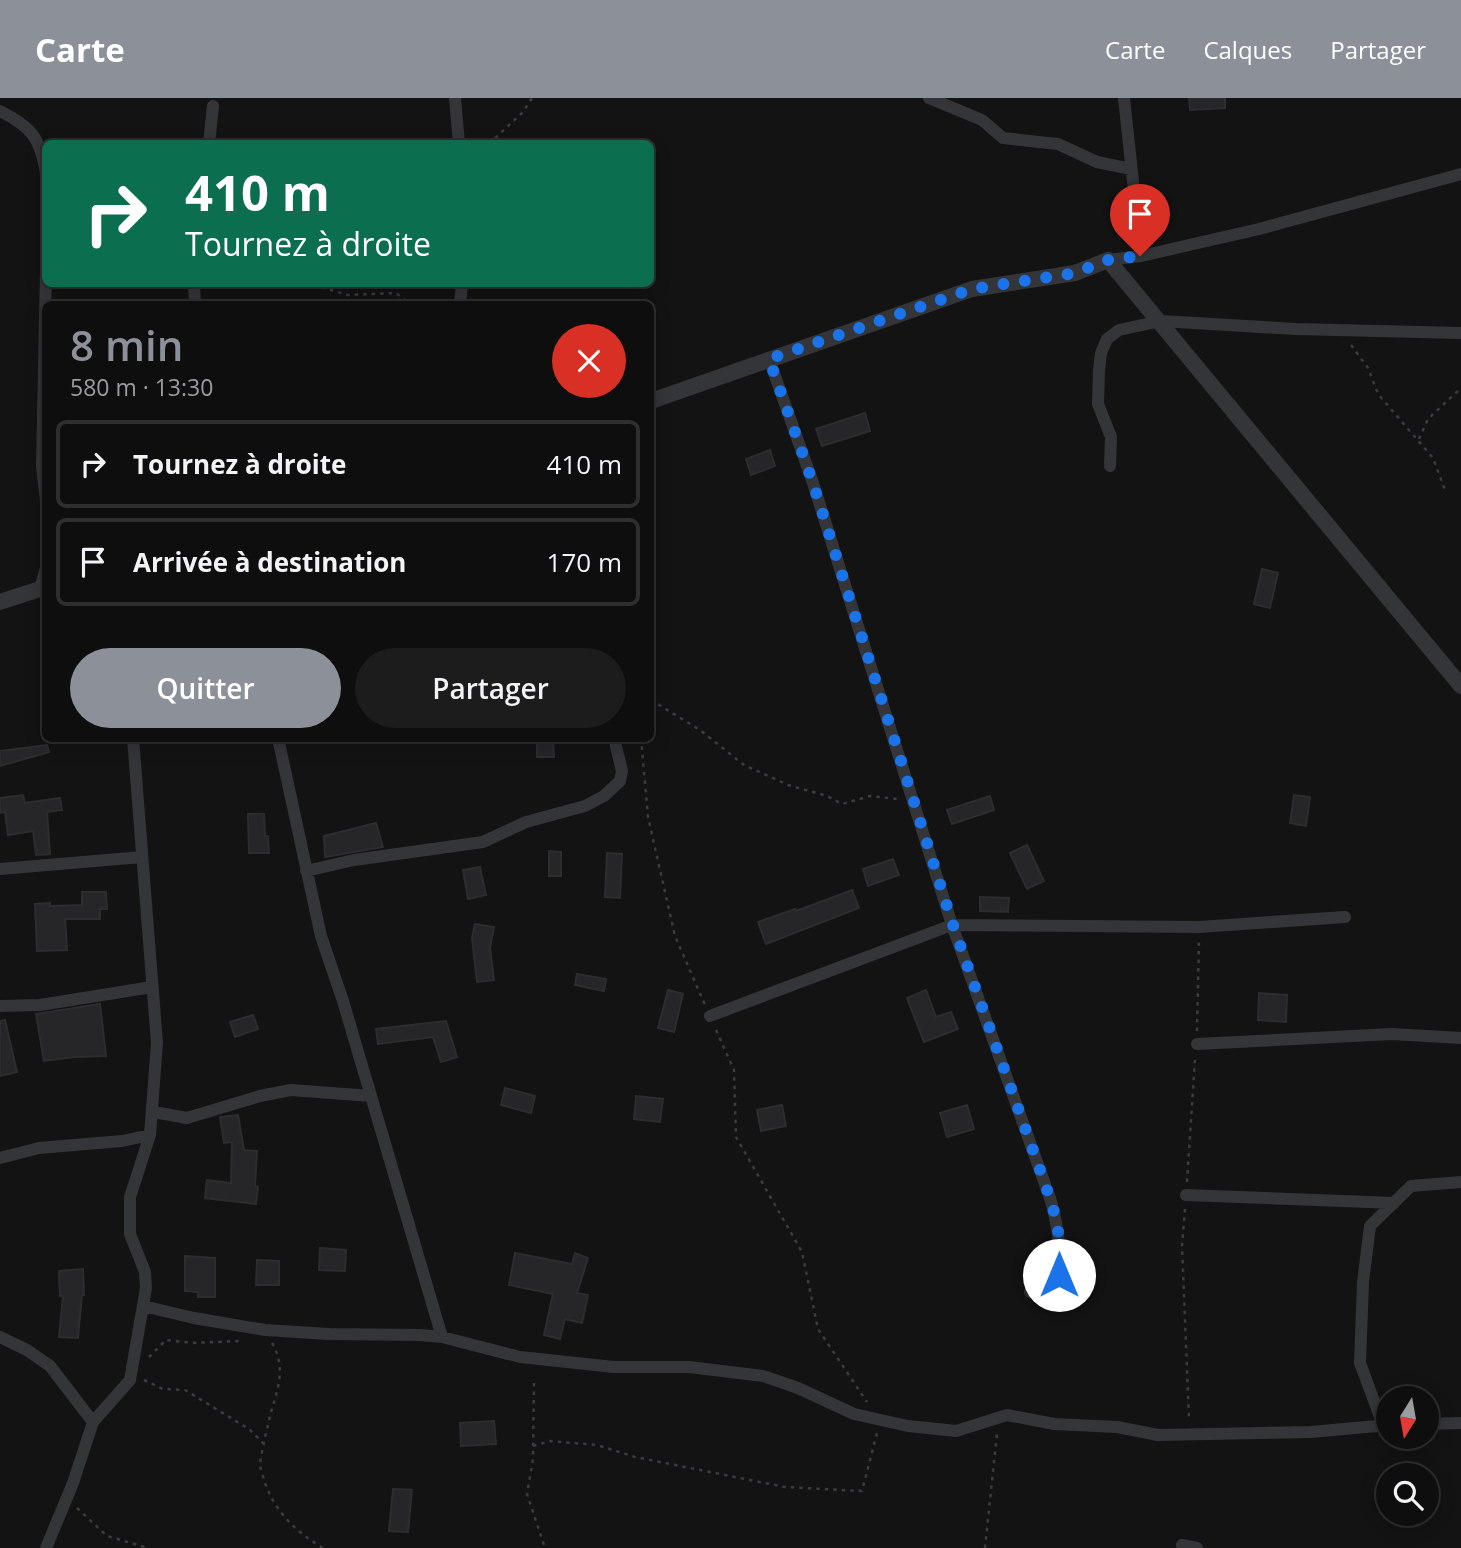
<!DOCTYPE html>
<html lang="fr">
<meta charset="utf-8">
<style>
body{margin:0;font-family:"Open Sans",sans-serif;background:#1c1c1d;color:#f1f3f6;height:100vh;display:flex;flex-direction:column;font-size:26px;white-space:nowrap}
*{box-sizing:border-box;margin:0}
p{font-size:23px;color:#9b9c9e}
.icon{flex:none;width:38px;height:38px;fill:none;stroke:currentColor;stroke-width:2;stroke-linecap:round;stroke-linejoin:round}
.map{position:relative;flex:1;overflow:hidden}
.panel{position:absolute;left:42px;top:203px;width:612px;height:441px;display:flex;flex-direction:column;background:#0e0e0f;border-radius:10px;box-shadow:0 4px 18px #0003,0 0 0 2px #2e2e2f}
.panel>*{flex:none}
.hud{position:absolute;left:42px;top:42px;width:612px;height:147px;border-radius:10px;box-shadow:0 4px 18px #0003,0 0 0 2px #2e2e2f;background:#0b6e4f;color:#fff;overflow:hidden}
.needle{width:46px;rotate:191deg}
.controls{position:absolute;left:1376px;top:1288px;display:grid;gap:14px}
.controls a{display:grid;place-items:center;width:63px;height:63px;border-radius:50%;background:#0e0e0f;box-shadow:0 4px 18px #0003,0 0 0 2px #2e2e2f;font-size:35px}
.pin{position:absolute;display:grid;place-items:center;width:60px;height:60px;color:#fff;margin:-72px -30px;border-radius:50% 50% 50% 0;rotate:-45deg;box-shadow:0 0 7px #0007}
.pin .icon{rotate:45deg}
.me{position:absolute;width:77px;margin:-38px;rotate:0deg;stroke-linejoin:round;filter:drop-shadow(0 0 5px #0008)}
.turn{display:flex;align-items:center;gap:24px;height:147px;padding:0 28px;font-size:32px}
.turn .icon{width:91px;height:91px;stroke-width:2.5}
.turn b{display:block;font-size:49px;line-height:60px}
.round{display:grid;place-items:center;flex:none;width:74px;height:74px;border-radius:37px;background:#1c1c1d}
.head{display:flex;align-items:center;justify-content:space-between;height:119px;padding:0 28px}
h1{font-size:42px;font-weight:600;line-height:52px;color:#8c9099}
.cta{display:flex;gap:14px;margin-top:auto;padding:14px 28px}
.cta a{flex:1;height:80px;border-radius:42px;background:#8c9099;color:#fff;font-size:28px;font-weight:600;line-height:80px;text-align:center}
.cta a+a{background:#1c1c1d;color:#f1f3f6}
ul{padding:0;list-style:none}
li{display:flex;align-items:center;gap:21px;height:88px;margin:0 14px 10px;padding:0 14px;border:4px solid #2e2e2f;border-radius:10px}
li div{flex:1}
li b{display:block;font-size:26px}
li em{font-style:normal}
header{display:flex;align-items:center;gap:42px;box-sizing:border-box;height:98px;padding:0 35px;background:#8c9099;color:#fff}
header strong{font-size:33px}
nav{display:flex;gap:38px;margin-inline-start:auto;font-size:24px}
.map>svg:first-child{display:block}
</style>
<header>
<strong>Carte</strong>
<nav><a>Carte</a><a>Calques</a><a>Partager</a></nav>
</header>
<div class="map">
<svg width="1461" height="1450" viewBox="0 0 1461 1450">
<rect width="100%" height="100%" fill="#131314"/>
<path fill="#262628" stroke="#2d2d30" stroke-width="2" d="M 1189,0 L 1225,0 L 1225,10 L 1190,12 Z
M 865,315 L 870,333 L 822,348 L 816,331 Z
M 770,352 L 775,368 L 751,377 L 746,361 Z
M 1262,471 L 1278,475 L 1270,510 L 1254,506 Z
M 537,640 L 553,640 L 554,659 L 537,659 Z
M 47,647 L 49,654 L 0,668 L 0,653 Z
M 23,697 L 25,705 L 60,700 L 62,712 L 47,714 L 50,756 L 36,757 L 33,733 L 8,737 L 5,714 L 0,715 L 0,700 Z
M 1294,697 L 1310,699 L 1306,728 L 1290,725 Z
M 990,698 L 994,712 L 952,726 L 947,712 Z
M 248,716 L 264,716 L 265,738 L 268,738 L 269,755 L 249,755 Z
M 376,725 L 383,749 L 325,759 L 324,738 Z
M 1027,747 L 1044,783 L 1027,791 L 1010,755 Z
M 549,753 L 561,754 L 561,778 L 549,778 Z
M 607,755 L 622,756 L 620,800 L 605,799 Z
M 893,761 L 899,777 L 868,788 L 863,771 Z
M 480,769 L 486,797 L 468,801 L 463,772 Z
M 852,792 L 859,810 L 766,846 L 758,824 L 795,811 L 796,813 Z
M 82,794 L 106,794 L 107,811 L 100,811 L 100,821 L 65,821 L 67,852 L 37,853 L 35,806 L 50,805 L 50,808 L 82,807 Z
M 980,799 L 1009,800 L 1008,814 L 980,813 Z
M 475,826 L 494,829 L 490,850 L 494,882 L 477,884 L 472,840 Z
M 577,876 L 606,881 L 604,893 L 575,887 Z
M 668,892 L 683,896 L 674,934 L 658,930 Z
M 926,892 L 936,919 L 951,914 L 958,931 L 924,944 L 907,900 Z
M 1259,895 L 1287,897 L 1286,924 L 1258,922 Z
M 100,906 L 106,958 L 74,959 L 44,963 L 36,916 Z
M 253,917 L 258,931 L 235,939 L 230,924 Z
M 5,922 L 17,974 L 0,978 L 0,923 Z
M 446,923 L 457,959 L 441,964 L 433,939 L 378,946 L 376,931 Z
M 505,990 L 535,998 L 531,1015 L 501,1007 Z
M 636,998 L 663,1001 L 660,1024 L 634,1021 Z
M 782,1007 L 786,1028 L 761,1033 L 757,1012 Z
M 967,1007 L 974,1031 L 947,1039 L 940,1015 Z
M 238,1017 L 244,1052 L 257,1053 L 255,1088 L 258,1089 L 256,1106 L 205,1100 L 207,1082 L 231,1085 L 232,1044 L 224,1045 L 220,1019 Z
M 320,1150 L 346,1152 L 345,1173 L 319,1172 Z
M 515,1155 L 572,1166 L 575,1155 L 588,1160 L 577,1195 L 588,1197 L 582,1225 L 565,1221 L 560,1241 L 544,1237 L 553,1196 L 509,1187 Z
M 185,1158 L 215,1160 L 215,1199 L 198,1199 L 198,1194 L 185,1193 Z
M 257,1162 L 279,1163 L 279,1187 L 256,1187 Z
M 83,1171 L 84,1197 L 82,1197 L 78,1240 L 59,1239 L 63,1198 L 60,1198 L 59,1173 Z
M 494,1323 L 496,1346 L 461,1348 L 460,1325 Z
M 393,1391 L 412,1392 L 408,1434 L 389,1433 Z"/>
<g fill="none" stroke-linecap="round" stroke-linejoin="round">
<path stroke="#3a3c40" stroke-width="2.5" stroke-dasharray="3.5 5" stroke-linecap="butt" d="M 489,46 L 523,14 L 532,0
M 288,186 L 317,188 L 348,197 L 396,195 L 410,206
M 1351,247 L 1368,270 L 1378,296 L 1433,360 L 1445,392
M 1419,341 L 1428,321 L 1461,290
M 651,602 L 700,632 L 744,667 L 788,687 L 827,698 L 842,706 L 870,698 L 897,701
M 641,640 L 648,719 L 675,838 L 705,907
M 716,932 L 734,972 L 736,1039 L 802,1154 L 818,1231 L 867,1304
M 1197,933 L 1199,842
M 1187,1084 L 1195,961
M 1185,1111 L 1182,1148 L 1189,1321
M 272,1245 C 287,1270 277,1293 270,1318 C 268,1326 260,1361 260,1366 C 260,1371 263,1377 264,1382 C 274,1413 296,1434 323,1450
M 149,1259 L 166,1242 L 192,1245 L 240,1243
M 144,1282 L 163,1291 L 185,1292 L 249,1331 L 265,1347
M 534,1285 L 533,1361 L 527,1396 L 545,1450
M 533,1348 L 550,1343 L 597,1347 L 635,1359 L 785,1389 L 862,1393 L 877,1335
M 77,1410 L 107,1438 L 148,1450
M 985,1450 L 997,1335"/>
<path stroke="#343539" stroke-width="12" d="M 455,0 L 459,46
M 929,0 L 982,22 L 1003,40 L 1058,46 L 1097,64 L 1131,71
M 1124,0 L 1141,158
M 0,13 C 32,29 40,40 46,75
M 209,46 L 213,8
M 1108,162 L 1141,158 L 1259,131 L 1461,76
M 46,173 L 42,368 L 46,403
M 194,186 L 195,206
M 460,206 L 462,186
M 769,261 L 813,385 L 952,827 L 1051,1103 C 1058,1130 1063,1157 1057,1185 L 1048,1192 L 1030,1194
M 1110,368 L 1111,339 L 1098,306 L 1099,272 L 1101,255 L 1107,241 L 1119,232 L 1161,223 L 1295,231 L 1461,235
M 40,491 L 46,470
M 278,640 L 321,838 L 343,903 L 442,1239
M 0,771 L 142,759
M 306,773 L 354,762 L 483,744 L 526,724 L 585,708 L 604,698 L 620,683 L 622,673 L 614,640
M 0,908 L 40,907 L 152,889
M 710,918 L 952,827 L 1199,829 L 1345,819
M 1197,946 L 1392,936 L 1461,940
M 154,1014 L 187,1020 L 260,998 L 291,992 L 371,998
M 0,1060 L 39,1050 L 122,1043 L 150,1037
M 1186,1097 L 1394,1105
M 143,1208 L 194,1220 L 265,1232 L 329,1236 L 420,1237 L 442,1239 L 520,1259 L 614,1269 L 689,1269 L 763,1278 L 798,1290 L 854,1316 L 908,1328 L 956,1333 L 1007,1317 L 1054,1326 L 1117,1329 L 1158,1337 L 1311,1334 L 1388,1327
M 0,1239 L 27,1252 L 50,1268 L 93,1324
M 1426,1326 L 1461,1325
M 1383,1327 L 1360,1265 L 1363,1184 L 1370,1128 L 1411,1088 L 1461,1084
M 1182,1447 L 1197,1450
M 46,1450 L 73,1385 L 93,1324 L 130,1282 L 146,1190 L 145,1174 L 130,1136 L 130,1099 L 150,1037 L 157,945 L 133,640"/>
<path stroke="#343539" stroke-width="16" d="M 651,303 L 972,191 L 1075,175 L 1108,162 L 1461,588
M 0,504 L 46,489"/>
</g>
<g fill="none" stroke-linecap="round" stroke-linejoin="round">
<path stroke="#1a73e8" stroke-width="12" stroke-dasharray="0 21.6" d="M 1059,1177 L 1058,1129 L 1051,1103 L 953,827 L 813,385 L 769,261 L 972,191 L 1075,175 L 1108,162 L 1140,158"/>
</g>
</svg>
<div class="controls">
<a><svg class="needle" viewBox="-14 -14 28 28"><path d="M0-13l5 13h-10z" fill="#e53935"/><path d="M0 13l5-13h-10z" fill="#9b9c9e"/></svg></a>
<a><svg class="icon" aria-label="search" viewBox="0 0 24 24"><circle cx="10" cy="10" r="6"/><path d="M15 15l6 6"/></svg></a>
</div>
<div class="pin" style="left:1140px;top:158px;background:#d93025"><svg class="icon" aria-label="arrive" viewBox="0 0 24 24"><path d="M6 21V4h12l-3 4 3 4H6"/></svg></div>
<svg class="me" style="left:1059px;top:1177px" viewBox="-20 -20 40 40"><circle r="19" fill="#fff"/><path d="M0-13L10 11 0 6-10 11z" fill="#1a73e8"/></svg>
<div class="hud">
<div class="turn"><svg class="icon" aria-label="right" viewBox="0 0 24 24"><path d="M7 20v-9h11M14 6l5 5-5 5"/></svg><div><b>410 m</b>Tournez à droite</div></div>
</div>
<section class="panel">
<div class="head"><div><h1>8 min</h1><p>580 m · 13:30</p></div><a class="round" style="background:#d93025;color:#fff"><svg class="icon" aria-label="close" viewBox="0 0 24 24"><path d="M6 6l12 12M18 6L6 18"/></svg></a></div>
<ul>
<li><svg class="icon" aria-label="right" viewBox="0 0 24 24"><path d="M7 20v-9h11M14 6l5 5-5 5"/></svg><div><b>Tournez à droite</b></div><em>410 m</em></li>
<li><svg class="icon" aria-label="arrive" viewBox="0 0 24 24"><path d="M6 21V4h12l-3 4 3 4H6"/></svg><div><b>Arrivée à destination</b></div><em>170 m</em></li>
</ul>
<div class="cta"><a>Quitter</a><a>Partager</a></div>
</section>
</div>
